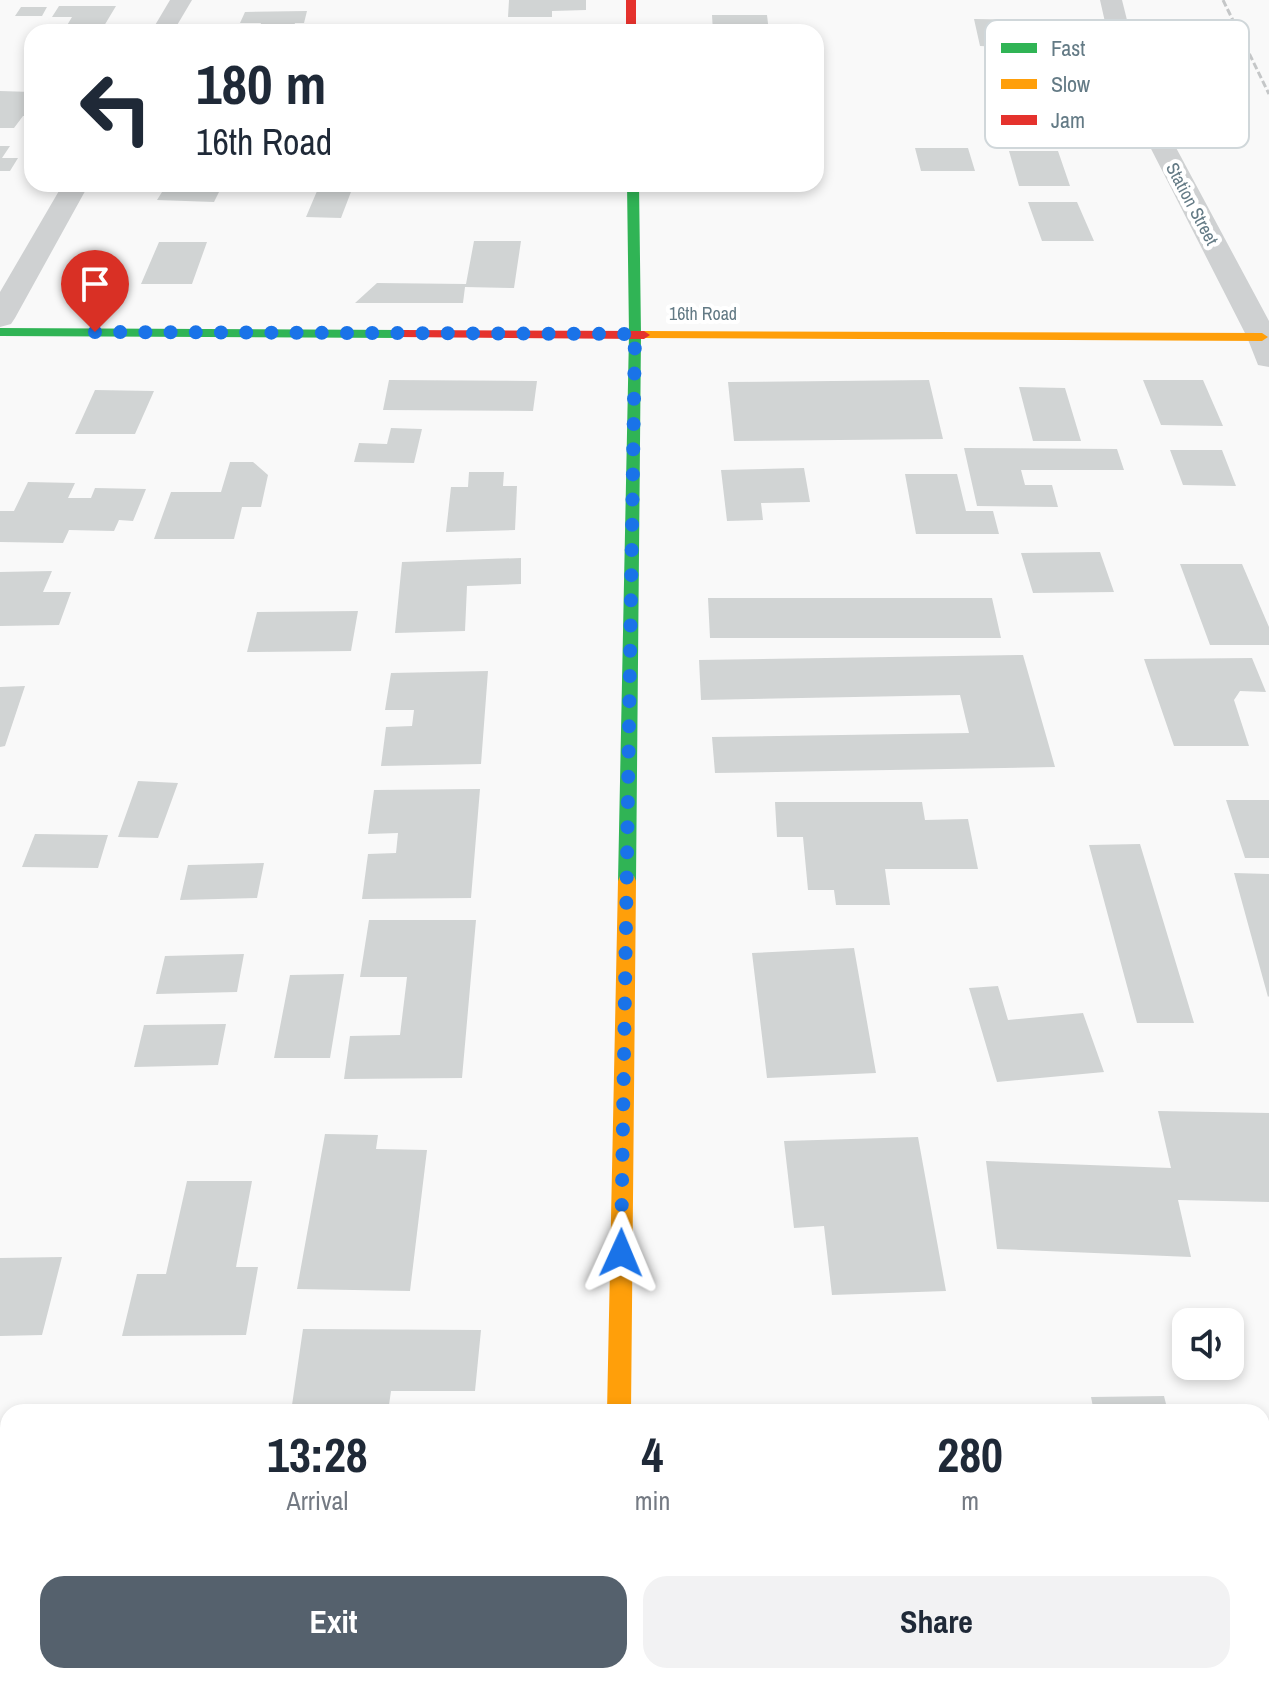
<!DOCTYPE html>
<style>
body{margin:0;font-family:"Archivo Narrow",sans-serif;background:#f2f2f3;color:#1f2937;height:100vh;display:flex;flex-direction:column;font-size:30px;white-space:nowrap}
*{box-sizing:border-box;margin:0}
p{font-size:26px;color:#747a83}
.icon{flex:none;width:44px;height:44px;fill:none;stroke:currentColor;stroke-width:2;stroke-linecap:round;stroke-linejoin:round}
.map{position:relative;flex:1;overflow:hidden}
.panel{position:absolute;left:0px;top:1404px;width:1270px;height:280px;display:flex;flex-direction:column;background:#fff;border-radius:24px 24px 0 0;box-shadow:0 4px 12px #0003}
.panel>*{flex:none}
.guide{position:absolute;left:24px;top:24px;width:800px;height:168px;border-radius:24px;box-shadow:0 4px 12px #0003;background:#fff;color:#1f2937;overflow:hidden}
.tools{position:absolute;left:1172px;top:1308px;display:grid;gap:16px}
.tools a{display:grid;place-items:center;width:72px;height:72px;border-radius:16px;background:#fff;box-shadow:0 4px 12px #0003;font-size:40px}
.pin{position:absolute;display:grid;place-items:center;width:68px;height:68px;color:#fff;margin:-82px -34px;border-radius:50% 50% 50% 0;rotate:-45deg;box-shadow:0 0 8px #0007}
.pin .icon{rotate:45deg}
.me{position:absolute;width:88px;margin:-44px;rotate:1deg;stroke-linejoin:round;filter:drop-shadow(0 0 6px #0008)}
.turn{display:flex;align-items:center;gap:28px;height:168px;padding:0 40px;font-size:36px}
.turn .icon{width:104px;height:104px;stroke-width:2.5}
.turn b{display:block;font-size:56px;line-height:68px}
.eta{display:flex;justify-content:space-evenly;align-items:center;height:136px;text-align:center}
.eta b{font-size:48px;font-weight:700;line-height:56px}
.primary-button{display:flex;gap:16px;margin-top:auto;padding:16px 40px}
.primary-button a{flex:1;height:92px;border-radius:24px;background:#55616d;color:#fff;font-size:32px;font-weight:700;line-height:92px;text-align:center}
.primary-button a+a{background:#f2f2f3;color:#1f2937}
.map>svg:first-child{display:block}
</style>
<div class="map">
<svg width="1269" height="1684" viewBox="0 0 1269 1684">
<rect width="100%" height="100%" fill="#f9f9f9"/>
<path fill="#d1d4d4" d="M 509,0 L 586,0 L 586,10 L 552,11 L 552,17 L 508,17 Z
M 59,6 L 116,6 L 101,31 L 63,32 L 72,17 L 52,17 Z
M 21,7 L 47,7 L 42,16 L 15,16 Z
M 307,11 L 304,23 L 295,23 L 292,32 L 258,32 L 261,23 L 240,23 L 245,12 Z
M 712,15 L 767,15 L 769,32 L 713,32 Z
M 974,19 L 1027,20 L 1035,48 L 980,46 Z
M 0,91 L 32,92 L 32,116 L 23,116 L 14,128 L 0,128 Z
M 0,146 L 10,146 L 2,158 L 18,158 L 10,171 L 0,171 Z
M 915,148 L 968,148 L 975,171 L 921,171 Z
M 1009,151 L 1058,151 L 1070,186 L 1019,186 Z
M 167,184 L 223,184 L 214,202 L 157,200 Z
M 320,184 L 354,184 L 341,218 L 306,217 Z
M 1028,202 L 1077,202 L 1094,241 L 1042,241 Z
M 474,241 L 521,241 L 514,288 L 465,287 L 463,303 L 355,303 L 377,283 L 466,284 Z
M 159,242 L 207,242 L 192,284 L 141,284 Z
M 389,380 L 537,381 L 533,411 L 383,410 Z
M 929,380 L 943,439 L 734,441 L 728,382 Z
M 1143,380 L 1203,380 L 1223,426 L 1161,425 Z
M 1019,387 L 1065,388 L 1081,441 L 1033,441 Z
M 95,390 L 154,391 L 135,434 L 75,434 Z
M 391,428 L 422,429 L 414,463 L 354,462 L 359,443 L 387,444 Z
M 964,448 L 1117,449 L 1124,470 L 1021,470 L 1025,485 L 1052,485 L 1058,507 L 977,506 Z
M 1170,450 L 1222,450 L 1236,486 L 1183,485 Z
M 230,462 L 253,462 L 268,475 L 261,507 L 242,507 L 234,539 L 154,539 L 171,492 L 221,492 Z
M 804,468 L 810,502 L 761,503 L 763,520 L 727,521 L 721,470 Z
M 469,472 L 504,472 L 503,486 L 517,486 L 515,530 L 446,532 L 451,487 L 468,487 Z
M 905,474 L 957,474 L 966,511 L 993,511 L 999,534 L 916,534 Z
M 28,482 L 75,483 L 68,498 L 91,498 L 95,488 L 146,489 L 133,521 L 119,520 L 114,531 L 69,530 L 63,543 L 0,542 L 0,511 L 14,511 Z
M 1100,552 L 1114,592 L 1033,593 L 1021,553 Z
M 521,558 L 521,584 L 467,586 L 465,631 L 395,633 L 402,562 Z
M 1180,564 L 1242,564 L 1269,627 L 1269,645 L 1210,645 Z
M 52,571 L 43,592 L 71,592 L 59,625 L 0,626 L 0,572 Z
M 708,598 L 992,598 L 1001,638 L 710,638 Z
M 358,611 L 351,651 L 247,652 L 257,612 Z
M 1023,655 L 1055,767 L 715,773 L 712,737 L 969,733 L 960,695 L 701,700 L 699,660 Z
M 1252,658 L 1266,692 L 1240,691 L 1234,700 L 1249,746 L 1174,746 L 1144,659 Z
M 488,671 L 481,764 L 381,766 L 386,727 L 412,726 L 414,710 L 385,710 L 391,673 Z
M 25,686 L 5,746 L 0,747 L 0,687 Z
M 138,781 L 178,783 L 158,838 L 118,837 Z
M 480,789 L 471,898 L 362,899 L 368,854 L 396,853 L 398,833 L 368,834 L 374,790 Z
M 1226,800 L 1269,800 L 1269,858 L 1245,858 Z
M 775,802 L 922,802 L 925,820 L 968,819 L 978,869 L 885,869 L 890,905 L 836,905 L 834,890 L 808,890 L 803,837 L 777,837 Z
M 35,834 L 108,835 L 98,868 L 22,867 Z
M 1140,844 L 1194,1023 L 1137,1023 L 1089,845 Z
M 264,863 L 257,898 L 180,900 L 188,865 Z
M 1234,873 L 1269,874 L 1269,996 L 1268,997 Z
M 369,920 L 476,920 L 462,1078 L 344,1079 L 350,1036 L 400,1035 L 407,977 L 360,977 Z
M 854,948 L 876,1073 L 767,1078 L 752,953 Z
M 244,954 L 237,992 L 156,994 L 165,956 Z
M 344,974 L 330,1058 L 274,1058 L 290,975 Z
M 998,986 L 1008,1020 L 1083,1013 L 1104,1072 L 997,1082 L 969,988 Z
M 226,1024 L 218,1065 L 134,1067 L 144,1025 Z
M 1158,1111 L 1269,1113 L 1269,1202 L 1178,1200 L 1191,1257 L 997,1249 L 986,1161 L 1171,1168 Z
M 325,1134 L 378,1135 L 376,1149 L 427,1150 L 410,1291 L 297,1289 Z
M 918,1137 L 946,1291 L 832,1295 L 824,1226 L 794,1228 L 784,1141 Z
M 187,1181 L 252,1181 L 236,1267 L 258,1267 L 246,1335 L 122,1336 L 137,1274 L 166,1274 Z
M 62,1257 L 42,1335 L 0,1336 L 0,1258 Z
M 303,1329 L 481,1330 L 475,1391 L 391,1391 L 388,1412 L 291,1412 Z
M 1164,1396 L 1168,1412 L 1094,1412 L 1091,1397 Z
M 853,1407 L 854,1412 L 784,1412 L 784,1408 Z"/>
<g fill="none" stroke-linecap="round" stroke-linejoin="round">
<path fill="#cfd1d2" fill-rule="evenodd" d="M 170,0 L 192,0 L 173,32 L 151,32 Z
M 1100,0 L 1122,0 L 1144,88 L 1269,321 L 1269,367 L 1258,365 L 1247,337 L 1120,88 Z
M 63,184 L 89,184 L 15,318 L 11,324 L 0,327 L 0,292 Z"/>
<path fill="#30b455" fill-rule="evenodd" d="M 627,184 L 639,184 L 641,334 L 636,881 L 634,886 L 620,886 L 618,881 L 629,334 Z
M 0,328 L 401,330 L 407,334 L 401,338 L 0,336 Z"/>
<path fill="#ff9f0a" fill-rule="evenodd" d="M 644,331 L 1262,333 L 1268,337 L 1262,341 L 640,338 L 638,335 Z
M 627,874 L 634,876 L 636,881 L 631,1412 L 607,1412 L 618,881 L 620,876 Z
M 602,1676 L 628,1676 L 627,1684 L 601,1684 Z"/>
<path fill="#e5322d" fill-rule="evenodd" d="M 626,0 L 636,0 L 636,32 L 626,32 Z
M 401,330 L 644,331 L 650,335 L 644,339 L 397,337 L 395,334 Z"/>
<path stroke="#c5c7c8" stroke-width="3" stroke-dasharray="7 3" stroke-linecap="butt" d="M 1223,0 L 1269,94"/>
</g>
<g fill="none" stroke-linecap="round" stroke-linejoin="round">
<path stroke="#1a73e8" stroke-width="14" stroke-dasharray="0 25.2" d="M 95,332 L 635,334 L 621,1253"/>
</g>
<g text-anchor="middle" stroke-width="8" stroke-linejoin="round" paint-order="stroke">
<g font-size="18" fill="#637a85" stroke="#fff">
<text transform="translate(1192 204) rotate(62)" y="6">Station Street</text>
<text x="703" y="320">16th Road</text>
</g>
</g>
<rect x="985" y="20" width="264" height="128" rx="12" fill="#fff" stroke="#d0d7da" stroke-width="2"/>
<rect x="1001" y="43" width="36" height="10" fill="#30b455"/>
<rect x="1001" y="79" width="36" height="10" fill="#ff9f0a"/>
<rect x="1001" y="115" width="36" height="10" fill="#e5322d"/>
<g font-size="22" fill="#637a85">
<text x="1051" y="56">Fast</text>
<text x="1051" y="92">Slow</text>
<text x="1051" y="128">Jam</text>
</g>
</svg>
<div class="tools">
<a><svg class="icon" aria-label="sound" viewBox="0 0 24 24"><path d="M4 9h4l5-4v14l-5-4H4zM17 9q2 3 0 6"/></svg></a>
</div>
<div class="pin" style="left:95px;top:332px;background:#d93025"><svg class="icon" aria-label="arrive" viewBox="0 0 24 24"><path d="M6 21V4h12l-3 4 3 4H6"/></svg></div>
<svg class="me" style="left:621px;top:1253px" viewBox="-20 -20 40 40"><path d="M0-17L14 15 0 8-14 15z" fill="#1a73e8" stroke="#fff" stroke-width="4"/></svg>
<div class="guide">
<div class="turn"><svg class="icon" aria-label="left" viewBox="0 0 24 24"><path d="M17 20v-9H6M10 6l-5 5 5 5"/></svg><div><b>180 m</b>16th Road</div></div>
</div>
<section class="panel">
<div class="eta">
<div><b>13:28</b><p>Arrival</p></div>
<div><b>4</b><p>min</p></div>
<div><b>280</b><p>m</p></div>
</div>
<div class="primary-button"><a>Exit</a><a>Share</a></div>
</section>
</div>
